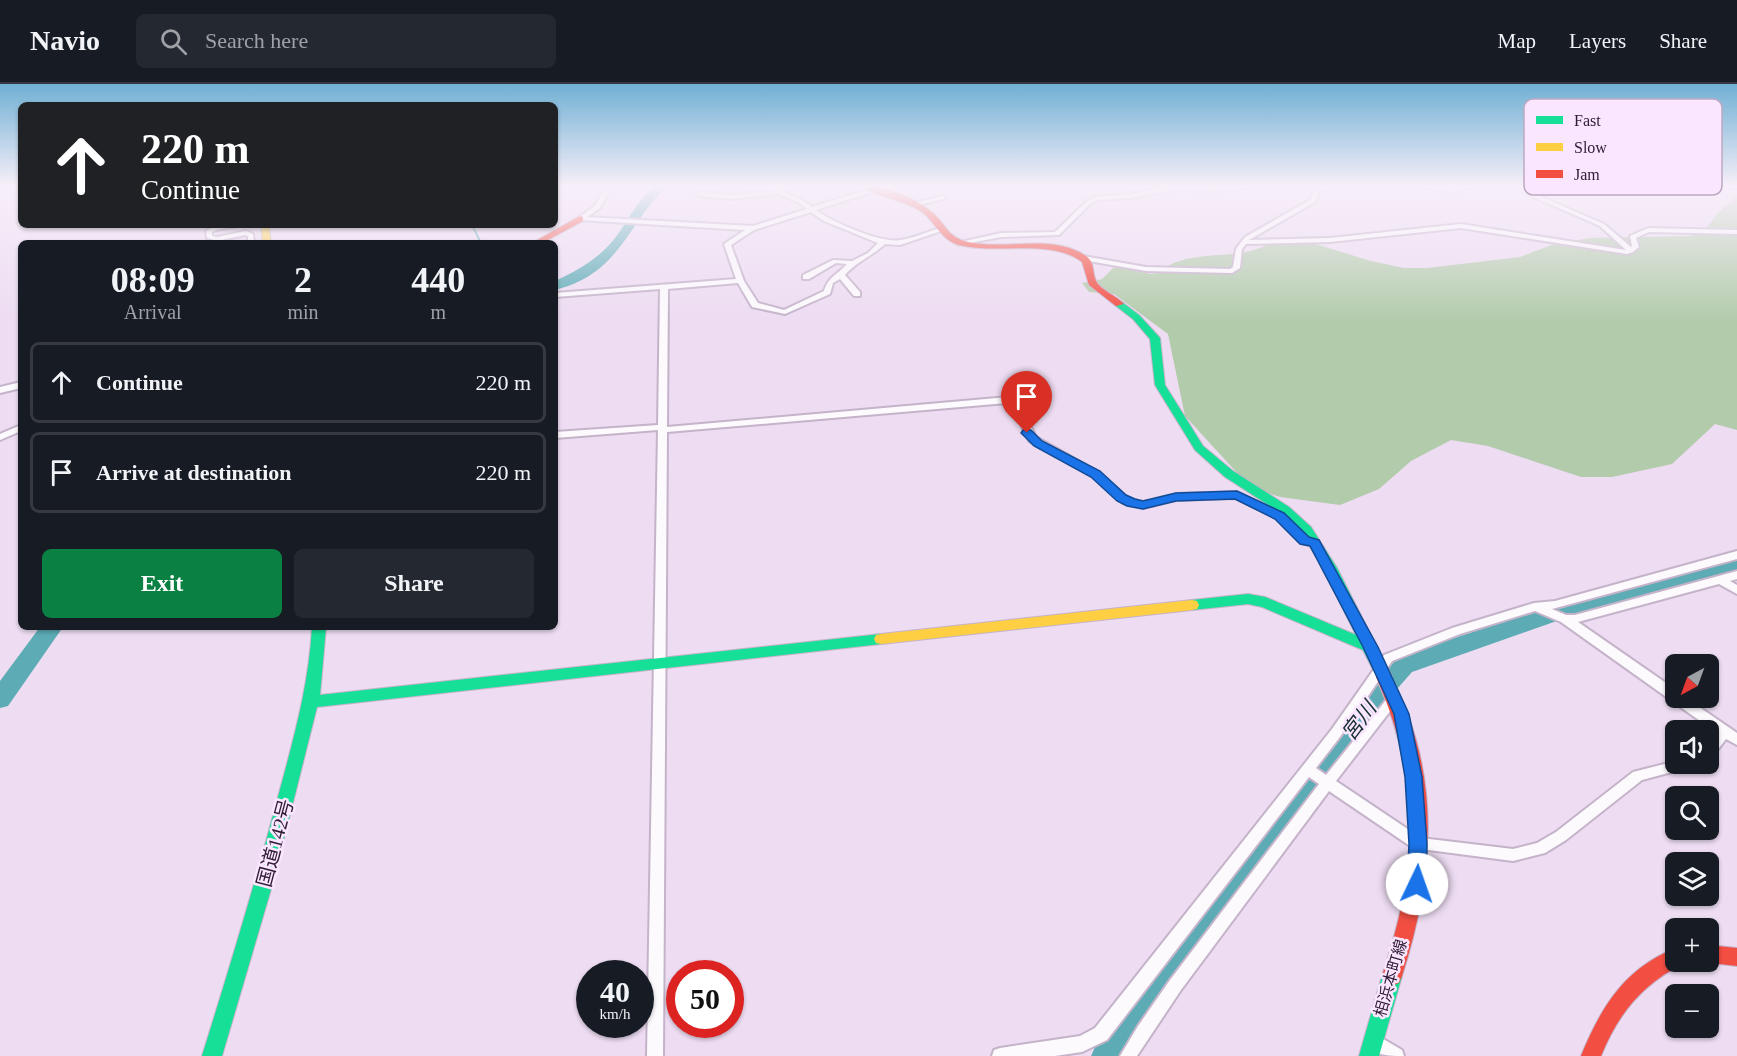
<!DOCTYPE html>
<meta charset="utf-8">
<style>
body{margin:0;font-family:"Times New Roman","Noto Sans JP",serif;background:#242831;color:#f1f3f6;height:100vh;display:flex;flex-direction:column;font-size:22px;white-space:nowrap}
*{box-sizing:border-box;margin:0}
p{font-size:20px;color:#9ea1a6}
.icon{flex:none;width:33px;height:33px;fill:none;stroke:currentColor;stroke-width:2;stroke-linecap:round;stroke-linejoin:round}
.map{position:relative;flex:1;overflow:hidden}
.side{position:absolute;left:18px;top:156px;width:540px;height:390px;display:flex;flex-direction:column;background:#171b24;border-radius:9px;box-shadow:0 2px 4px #0004}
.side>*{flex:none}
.top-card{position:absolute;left:18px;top:18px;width:540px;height:126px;border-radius:9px;box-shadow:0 2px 4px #0004;background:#202124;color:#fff;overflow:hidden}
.needle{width:39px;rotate:221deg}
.tools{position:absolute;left:1665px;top:570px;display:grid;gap:12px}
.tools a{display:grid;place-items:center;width:54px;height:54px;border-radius:9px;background:#171b24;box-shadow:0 2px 4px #0004;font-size:30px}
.speed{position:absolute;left:576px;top:876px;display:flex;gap:12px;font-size:30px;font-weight:700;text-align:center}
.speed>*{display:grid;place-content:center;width:78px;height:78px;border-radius:50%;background:#171b24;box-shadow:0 2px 4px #0004;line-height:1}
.speed small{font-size:15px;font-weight:400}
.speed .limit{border:9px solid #d22;background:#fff;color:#111}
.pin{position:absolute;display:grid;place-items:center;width:51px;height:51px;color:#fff;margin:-62px -26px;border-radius:50% 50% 50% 0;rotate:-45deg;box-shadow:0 0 6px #0007}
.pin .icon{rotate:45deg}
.me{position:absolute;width:66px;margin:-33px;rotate:3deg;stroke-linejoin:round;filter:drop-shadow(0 0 4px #0008)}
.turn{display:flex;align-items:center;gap:21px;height:126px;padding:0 24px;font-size:27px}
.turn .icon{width:78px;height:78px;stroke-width:2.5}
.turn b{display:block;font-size:42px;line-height:51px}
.eta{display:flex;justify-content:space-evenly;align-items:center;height:102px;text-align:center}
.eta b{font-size:36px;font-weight:700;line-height:42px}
.primary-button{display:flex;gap:12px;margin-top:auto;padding:12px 24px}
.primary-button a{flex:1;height:69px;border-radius:9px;background:#0b8043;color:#fff;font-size:24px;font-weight:700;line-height:69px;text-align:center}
.primary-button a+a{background:#242831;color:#f1f3f6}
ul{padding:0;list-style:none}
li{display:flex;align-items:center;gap:18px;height:81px;margin:0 12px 9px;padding:0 12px;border:3px solid #363941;border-radius:9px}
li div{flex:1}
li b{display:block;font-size:22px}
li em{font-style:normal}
header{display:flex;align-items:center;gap:36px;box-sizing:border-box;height:84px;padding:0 30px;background:#171b24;border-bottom:2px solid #363941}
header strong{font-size:28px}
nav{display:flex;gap:33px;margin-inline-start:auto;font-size:21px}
.search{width:420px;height:54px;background:#242831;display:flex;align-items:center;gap:15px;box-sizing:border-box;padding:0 21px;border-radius:9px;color:#9ea1a6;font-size:22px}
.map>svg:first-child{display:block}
</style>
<header>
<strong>Navio</strong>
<div class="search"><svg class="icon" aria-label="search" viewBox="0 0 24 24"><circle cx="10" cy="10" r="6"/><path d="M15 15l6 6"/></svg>Search here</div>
<nav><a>Map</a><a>Layers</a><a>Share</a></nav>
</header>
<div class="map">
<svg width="1737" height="972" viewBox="0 0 1737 972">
<rect width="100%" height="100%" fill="#eddcf2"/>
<path fill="#b2cbab" d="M 1737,111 L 1737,346 L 1715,340 L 1672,380 L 1612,393 L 1581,393 L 1488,362 L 1451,356 L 1411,377 L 1379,405 L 1340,421 L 1280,413 L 1250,403 L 1185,332 L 1168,250 L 1114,210 L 1089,208 L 1082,199 L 1102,195 L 1114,183 L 1151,190 L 1166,187 L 1166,183 C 1190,169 1219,173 1246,168 C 1263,165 1278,154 1296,154 L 1371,177 L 1404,184 L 1427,184 L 1520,173 L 1554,160 L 1591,154 L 1690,152 L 1706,145 L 1716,131 Z"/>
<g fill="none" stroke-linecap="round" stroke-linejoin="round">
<path stroke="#5cabb5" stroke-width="2" d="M 472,141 L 481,159"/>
<path fill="#5cabb5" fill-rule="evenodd" d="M 655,101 L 668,101 C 662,108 655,114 649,122 C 621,160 607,193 555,206 L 555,197 C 579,186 603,172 618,150 C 630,133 639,115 655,101 Z
M 1737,473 L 1737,487 L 1595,528 L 1568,533 L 1412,588 L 1382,622 L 1127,972 L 1091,972 L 1096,961 L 1366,608 L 1396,576 L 1424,564 L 1566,517 L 1595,512 Z
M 40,543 L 63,543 L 8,622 L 0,624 L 0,597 Z"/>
<defs>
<path id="street" d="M 0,101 L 8,101 L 0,104 Z
M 561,101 L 573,101 L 559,104 L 559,102 Z
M 609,101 L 617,101 L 610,105 L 600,124 L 587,133 L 753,142 L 807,125 L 798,118 L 777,110 L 731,115 L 699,112 L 696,110 L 699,108 L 731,111 L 773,107 L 761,101 L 770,101 L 778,104 L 780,101 L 786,101 L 782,107 L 802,116 L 812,123 L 873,104 L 876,106 L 875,107 L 816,126 C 832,138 882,160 901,156 C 914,154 926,148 938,145 L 941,147 L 900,161 L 885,160 C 872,172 856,178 845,191 L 860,208 L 860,212 L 854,212 L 840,195 L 833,199 L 830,210 L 785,230 L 752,223 L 738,199 L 668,205 L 667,343 L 1008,313 L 1019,318 L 1036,353 L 1098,388 L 1129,415 L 1143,418 L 1176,410 L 1237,408 L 1282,430 L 1308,454 L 1317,457 L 1318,459 L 1313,462 L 1301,459 L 1276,434 L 1235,414 L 1176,416 L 1143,424 L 1123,419 L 1092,392 L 1029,357 L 1012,322 L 1007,319 L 667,348 L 663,972 L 647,972 L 658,346 L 555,354 L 555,348 L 658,341 L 660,205 L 555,213 L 555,209 L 736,195 L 724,160 L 745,146 L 578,136 L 578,134 L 595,122 L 605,104 ZM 811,128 L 824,137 L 878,159 L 868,169 L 852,177 L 833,176 L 803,191 L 803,195 L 809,195 L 836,179 L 847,180 C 837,191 828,193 824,207 L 784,226 L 758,219 L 744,197 L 731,161 L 754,146 Z
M 1237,101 L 1260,101 L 1257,103 L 1216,107 L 1172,106 L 1130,114 L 1099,116 L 1091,119 L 1059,151 L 1001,153 L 959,161 L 956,159 L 1001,149 L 1055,148 L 1087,117 L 1096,113 L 1130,110 L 1172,102 L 1216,103 Z
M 1305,101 L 1312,101 L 1319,108 L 1315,118 L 1249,156 L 1330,154 L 1461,140 L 1626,166 L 1600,142 L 1524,109 L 1513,101 L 1520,101 L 1528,107 L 1604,140 L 1631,163 L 1632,162 L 1630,152 L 1648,144 L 1737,146 L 1737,150 L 1649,148 L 1636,154 L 1639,163 L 1633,168 L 1627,170 L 1461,144 L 1330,158 L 1246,160 L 1242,165 L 1240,184 L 1232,189 L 1146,187 L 1083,176 L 1080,174 L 1083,172 L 1146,183 L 1230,185 L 1233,183 L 1236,165 L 1245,153 L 1310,116 L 1313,108 Z
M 1410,101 L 1454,104 L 1468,101 L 1480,101 L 1454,108 Z
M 1659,101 L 1737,101 L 1737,104 L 1662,103 Z
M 943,112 L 945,113 L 945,115 L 913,122 L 910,120 Z
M 216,141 L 240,141 C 232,145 222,143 212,148 L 212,152 L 217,153 L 246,147 L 253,150 L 254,159 L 248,159 L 248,152 L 245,151 L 217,157 L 207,154 L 206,147 Z
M 21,298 L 21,304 L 0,309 L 0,303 Z
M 21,341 L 21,347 L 0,356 L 0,350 Z
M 1737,467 L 1737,475 L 1552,525 L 1566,531 L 1575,531 L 1737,487 L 1737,495 L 1730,497 L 1737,501 L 1737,510 L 1719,500 L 1578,538 L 1676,606 L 1676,614 L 1686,614 L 1737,649 L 1737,661 L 1726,655 L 1712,673 L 1708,674 L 1708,659 L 1717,649 L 1561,538 L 1535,527 L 1460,550 L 1392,577 L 1340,653 L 1316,684 L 1326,691 L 1390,611 L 1394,609 L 1398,611 L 1400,614 L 1398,617 L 1336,697 L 1421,754 L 1513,765 L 1537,759 L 1556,748 L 1633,688 L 1676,677 L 1676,680 L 1689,680 L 1687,684 L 1683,685 L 1642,696 L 1566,756 L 1545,769 L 1513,777 L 1413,764 L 1329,707 L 1181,906 L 1137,972 L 1120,972 L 1138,942 L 1170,896 L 1319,700 L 1309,693 L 1107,956 L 1082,968 L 1055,972 L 992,972 L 994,966 L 1000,964 L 1080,952 L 1095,944 L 1332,645 L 1384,571 L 1452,544 L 1534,519 L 1555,517 Z
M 1373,949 L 1402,966 L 1404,972 C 1389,972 1372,972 1365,957 L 1367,951 Z"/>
<path id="fast" d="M 1116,218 L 1122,218 L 1139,231 L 1160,254 L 1165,301 L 1203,362 L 1233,387 L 1289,423 L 1311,443 L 1337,484 L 1392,593 L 1389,597 L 1384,599 L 1379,597 L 1363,566 L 1262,523 L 1248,520 L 1192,526 L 1187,525 L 1185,521 L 1187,517 L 1192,516 L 1248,510 L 1265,513 L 1356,551 L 1324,485 L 1301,449 L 1281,429 L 1225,393 L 1195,366 L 1155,301 L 1150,255 L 1133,235 L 1116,222 Z
M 312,543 L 326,543 L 320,611 L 881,550 L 886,551 L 888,555 L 886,559 L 881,560 L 317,623 L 272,802 L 222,972 L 202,972 C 229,886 255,800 278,713 C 293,657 309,602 312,543 Z
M 1392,882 L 1399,885 L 1402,892 L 1379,972 L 1359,972 L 1382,892 L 1385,885 Z"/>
<path id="slow" d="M 261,141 L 269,141 L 271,159 L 263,159 Z
M 1192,516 L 1197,517 L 1199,521 L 1197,525 L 1192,526 L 881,560 L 876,559 L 874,555 L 876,551 L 881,550 Z"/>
<path id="jam" d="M 858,101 C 883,101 915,113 934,130 C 945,140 948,152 964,157 C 1002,168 1051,148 1086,172 C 1095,178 1092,188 1096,197 C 1100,206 1117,212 1124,220 L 1116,222 L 1089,201 L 1082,178 C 1051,154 997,171 959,161 C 941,156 936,139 922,128 C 902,115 876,113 858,101 Z
M 580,132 L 583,133 L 583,137 L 542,159 L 532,159 Z
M 1384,587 L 1389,589 C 1442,688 1435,789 1402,892 L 1399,899 L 1392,902 L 1385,899 L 1382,892 C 1418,785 1423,698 1376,593 L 1379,589 Z
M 1708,861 L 1737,864 L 1737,882 L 1703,878 L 1708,878 Z
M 1676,864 L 1676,878 L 1684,878 L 1683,880 C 1642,900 1618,930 1601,972 L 1581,972 C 1601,923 1625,884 1676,864 Z"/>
</defs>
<use href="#street" stroke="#c4b3c9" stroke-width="4"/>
<use href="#fast" stroke="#c4b3c9" stroke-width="2"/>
<use href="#slow" stroke="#c4b3c9" stroke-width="2"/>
<use href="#jam" stroke="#c4b3c9" stroke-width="2"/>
<use href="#street" fill="#fcfafd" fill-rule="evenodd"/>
<use href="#fast" fill="#16e098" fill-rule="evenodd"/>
<use href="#slow" fill="#ffcf43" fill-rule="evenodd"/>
<use href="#jam" fill="#f24e42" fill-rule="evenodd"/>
</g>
<linearGradient id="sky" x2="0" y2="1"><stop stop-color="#70b0d4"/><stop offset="0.43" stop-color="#f7eff9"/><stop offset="1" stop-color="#f7eff9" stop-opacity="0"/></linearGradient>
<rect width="1737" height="237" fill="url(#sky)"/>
<path fill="#1a73e8" stroke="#114b97" stroke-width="1.5" d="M 1023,346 L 1031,346 L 1042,357 L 1100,387 L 1126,411 L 1135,415 L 1143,417 L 1176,409 L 1237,407 L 1284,429 L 1309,453 L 1319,456 L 1378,563 L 1409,630 L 1422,693 L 1427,760 L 1426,800 L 1423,806 L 1417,809 L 1410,806 L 1407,800 L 1409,760 L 1405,693 L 1394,630 L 1363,563 L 1310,462 L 1300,460 L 1275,435 L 1235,415 L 1176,417 L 1143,425 L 1127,422 L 1117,417 L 1091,393 L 1034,362 L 1021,349 Z"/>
<g text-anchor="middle" stroke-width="5" stroke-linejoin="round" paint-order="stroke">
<g font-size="16" fill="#2f1c34" stroke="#fae6ff">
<text transform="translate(1390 894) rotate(-74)" y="6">相浜本町線</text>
</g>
<g font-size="20" fill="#2f1c34" stroke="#fae6ff">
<text transform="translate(275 759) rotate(-75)" y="7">国道142号</text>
</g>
<g font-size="21" font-style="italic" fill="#183032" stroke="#fae6ff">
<text transform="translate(1359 637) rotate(-53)" y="7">宮川</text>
</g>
</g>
<rect x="1524" y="15" width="198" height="96" rx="9" fill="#fae6ff" stroke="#bda9c2" stroke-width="1.5"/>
<rect x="1536" y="32" width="27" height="8" fill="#16e098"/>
<rect x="1536" y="59" width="27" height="8" fill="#ffcf43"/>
<rect x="1536" y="86" width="27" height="8" fill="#f24e42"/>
<g font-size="16" fill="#2f1c34">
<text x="1574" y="42">Fast</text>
<text x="1574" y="69">Slow</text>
<text x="1574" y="96">Jam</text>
</g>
</svg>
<div class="tools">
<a><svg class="needle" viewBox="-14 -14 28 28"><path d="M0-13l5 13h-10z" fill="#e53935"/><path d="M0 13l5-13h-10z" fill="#9ea1a6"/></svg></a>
<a><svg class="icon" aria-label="sound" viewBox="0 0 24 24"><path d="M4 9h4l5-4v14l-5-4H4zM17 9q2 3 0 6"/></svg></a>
<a><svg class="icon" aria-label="search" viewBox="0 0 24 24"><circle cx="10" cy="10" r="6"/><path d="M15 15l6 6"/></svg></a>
<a><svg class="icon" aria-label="layers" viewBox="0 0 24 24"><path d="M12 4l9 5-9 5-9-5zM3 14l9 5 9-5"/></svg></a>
<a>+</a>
<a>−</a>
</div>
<div class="speed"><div>40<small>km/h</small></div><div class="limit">50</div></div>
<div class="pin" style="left:1027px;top:349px;background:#d93025"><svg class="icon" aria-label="arrive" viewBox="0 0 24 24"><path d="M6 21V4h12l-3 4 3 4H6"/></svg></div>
<svg class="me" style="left:1417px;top:800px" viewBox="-20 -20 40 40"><circle r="19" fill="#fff"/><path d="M0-13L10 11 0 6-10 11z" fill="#1a73e8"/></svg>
<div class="top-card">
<div class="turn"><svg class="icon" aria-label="ahead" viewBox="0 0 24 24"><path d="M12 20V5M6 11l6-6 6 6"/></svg><div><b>220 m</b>Continue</div></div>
</div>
<section class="side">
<div class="eta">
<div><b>08:09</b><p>Arrival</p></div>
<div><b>2</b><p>min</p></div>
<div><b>440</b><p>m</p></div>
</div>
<ul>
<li><svg class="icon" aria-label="ahead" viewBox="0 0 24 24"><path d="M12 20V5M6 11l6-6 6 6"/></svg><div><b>Continue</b></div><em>220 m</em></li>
<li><svg class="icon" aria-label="arrive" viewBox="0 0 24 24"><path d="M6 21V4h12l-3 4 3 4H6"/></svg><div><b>Arrive at destination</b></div><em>220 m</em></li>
</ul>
<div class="primary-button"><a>Exit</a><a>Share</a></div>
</section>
</div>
